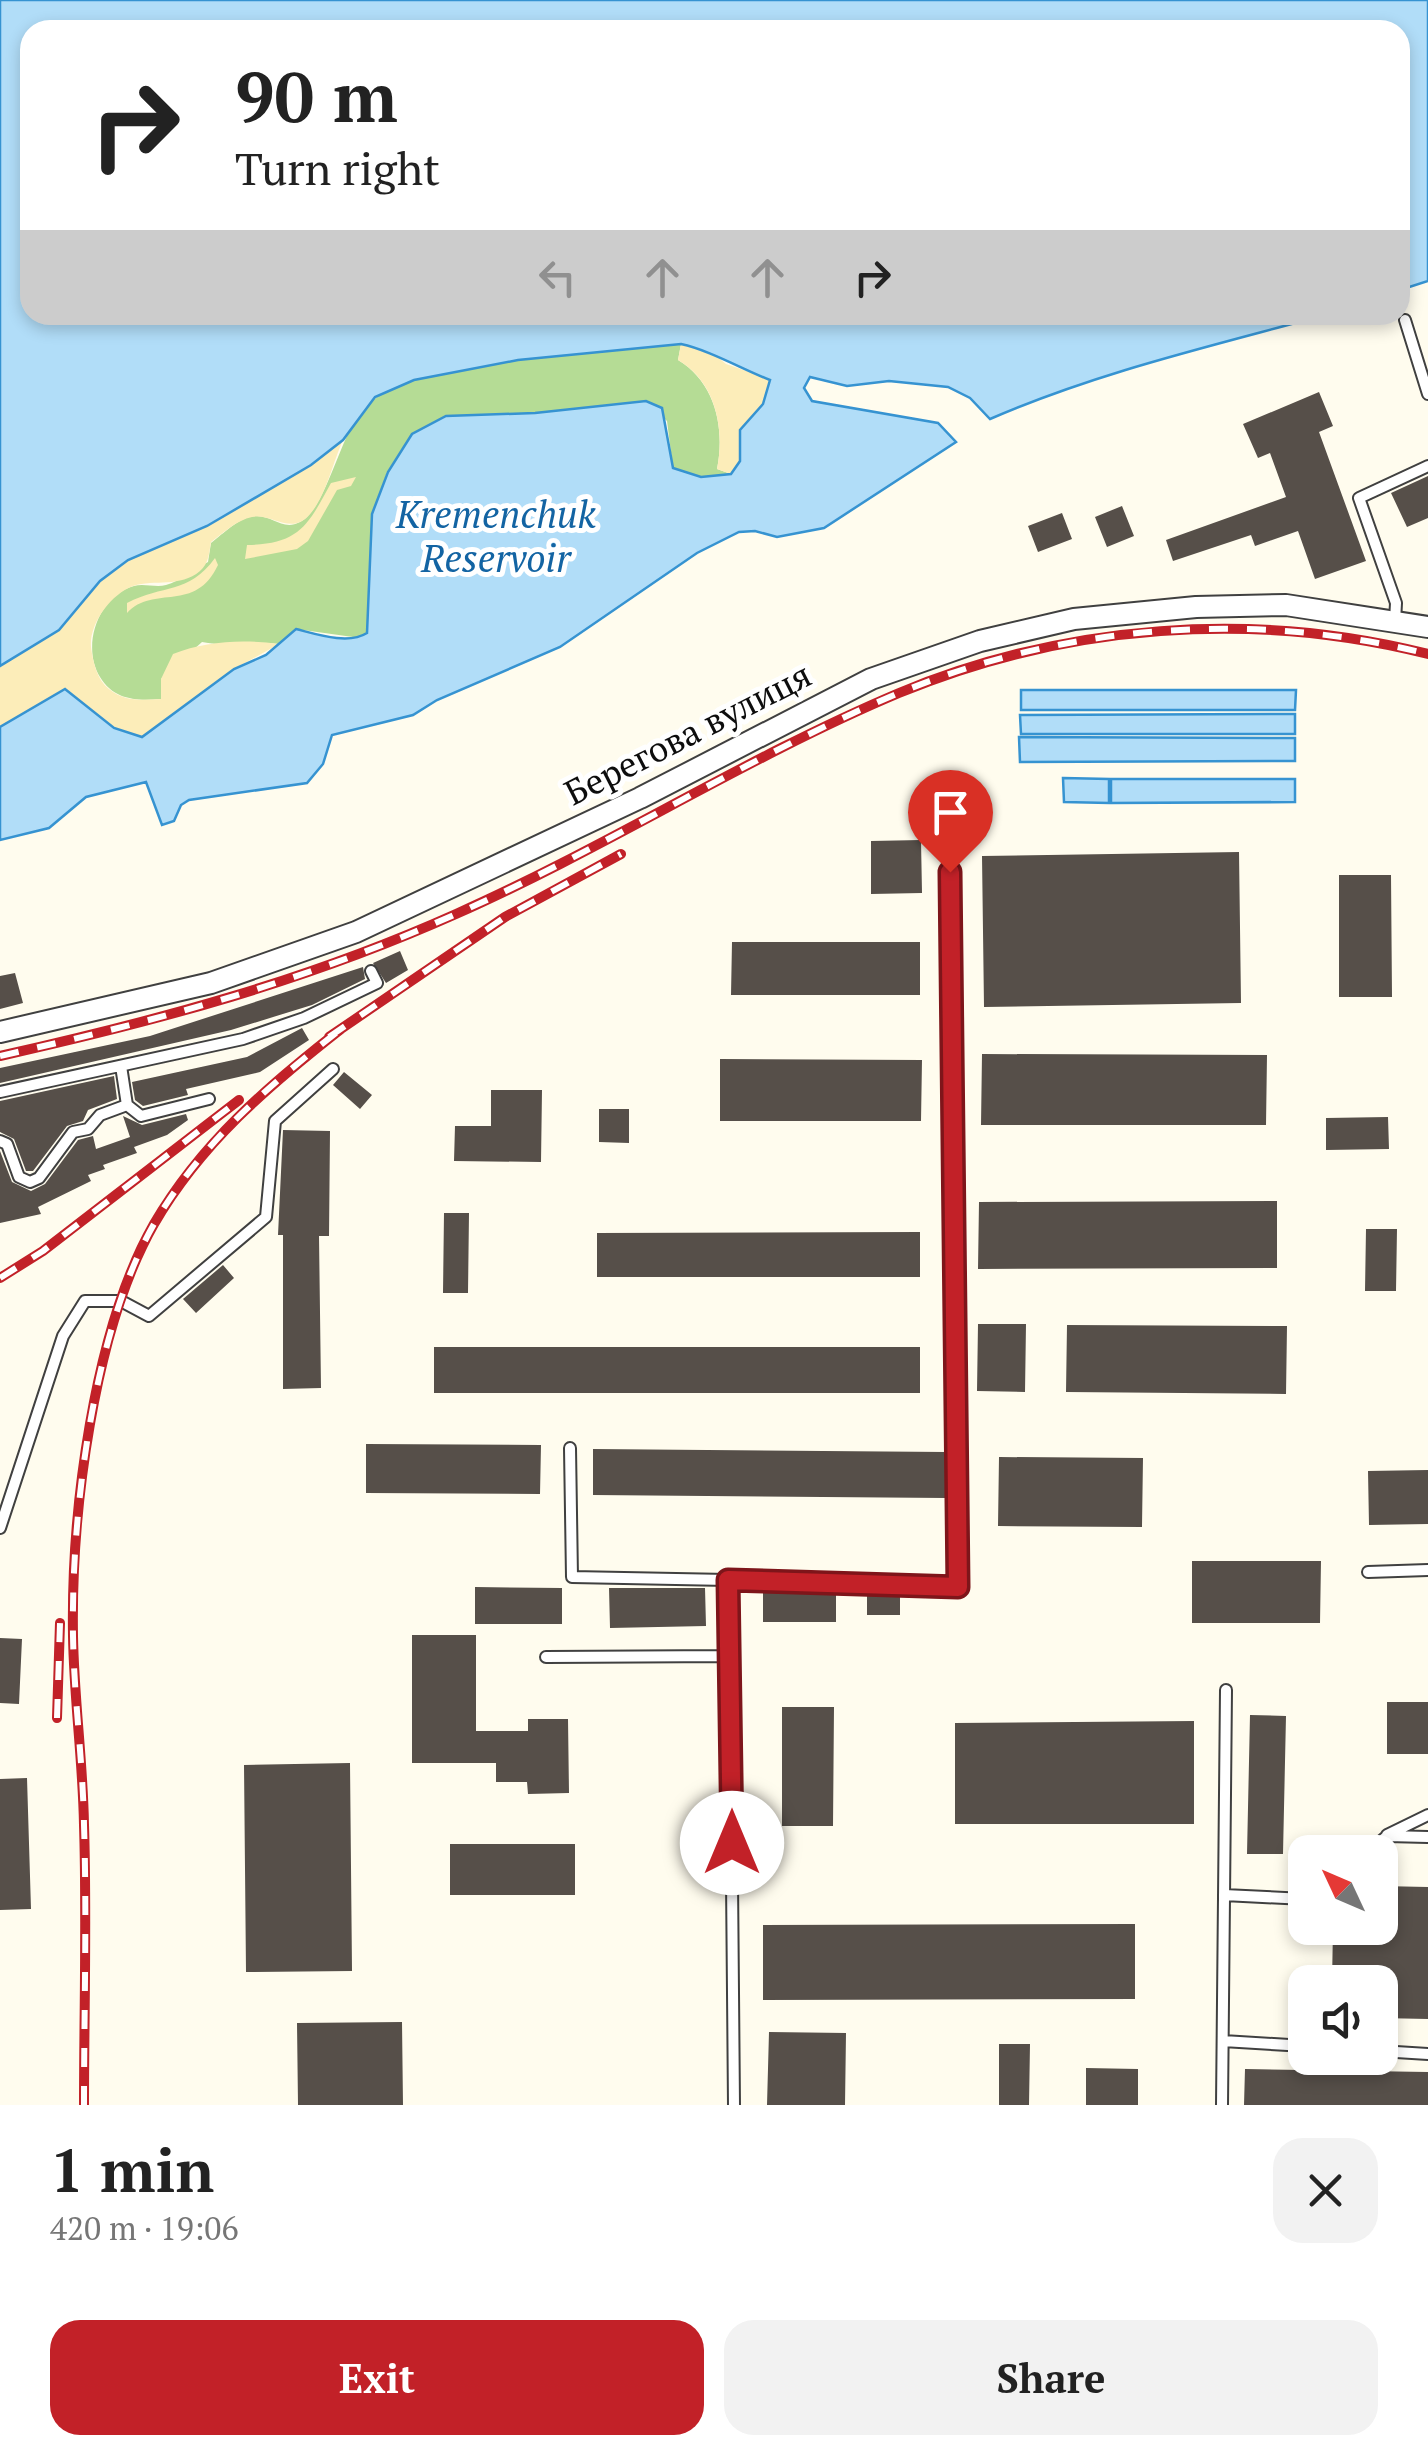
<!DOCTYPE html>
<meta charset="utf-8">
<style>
body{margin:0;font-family:"PT Serif",serif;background:#f2f2f2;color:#222;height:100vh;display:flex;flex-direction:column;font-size:38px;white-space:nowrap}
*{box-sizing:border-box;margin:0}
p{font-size:32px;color:#767676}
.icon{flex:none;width:55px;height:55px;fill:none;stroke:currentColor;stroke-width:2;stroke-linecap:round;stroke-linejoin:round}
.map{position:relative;height:2105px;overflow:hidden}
.sheet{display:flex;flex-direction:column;background:#fff;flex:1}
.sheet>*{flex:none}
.top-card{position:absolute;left:20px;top:20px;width:1390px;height:305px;border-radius:30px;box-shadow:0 5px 15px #0003;background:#fff;color:#222;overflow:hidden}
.needle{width:65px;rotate:314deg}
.fabs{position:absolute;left:1288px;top:1835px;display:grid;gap:20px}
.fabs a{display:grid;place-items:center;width:110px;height:110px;border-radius:20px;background:#fff;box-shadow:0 5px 15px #0003;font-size:50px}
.pin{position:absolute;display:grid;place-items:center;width:85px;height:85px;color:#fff;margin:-102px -42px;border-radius:50% 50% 50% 0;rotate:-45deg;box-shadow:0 0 10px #0007}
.pin .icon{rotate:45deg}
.me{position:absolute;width:110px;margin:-55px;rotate:0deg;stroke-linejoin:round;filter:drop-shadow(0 0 8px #0008)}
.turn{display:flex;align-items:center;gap:35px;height:210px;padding:0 50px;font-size:45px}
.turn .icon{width:130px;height:130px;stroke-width:2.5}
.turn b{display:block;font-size:70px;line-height:85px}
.lanes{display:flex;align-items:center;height:95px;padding:0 50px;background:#0003;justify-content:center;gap:50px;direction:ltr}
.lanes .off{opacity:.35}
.round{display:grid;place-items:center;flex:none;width:105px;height:105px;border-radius:30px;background:#f2f2f2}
.summary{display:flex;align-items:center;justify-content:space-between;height:170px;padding:0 50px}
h1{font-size:60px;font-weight:800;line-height:75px}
.cta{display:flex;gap:20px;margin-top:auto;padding:20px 50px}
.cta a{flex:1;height:115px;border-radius:30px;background:#c22128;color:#fff;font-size:40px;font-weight:800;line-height:115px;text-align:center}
.cta a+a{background:#f2f2f2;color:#222}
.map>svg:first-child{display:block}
</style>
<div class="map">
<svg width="1428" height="2105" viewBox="0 0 1428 2105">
<rect width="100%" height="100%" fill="#fffcee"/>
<path fill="#b5dc95" d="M 681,344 L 678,360 C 716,383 725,429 717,469 L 731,474 L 701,477 L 673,468 L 667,421 L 646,401 L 535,413 L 445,416 L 412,434 L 387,472 L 372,514 L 367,633 L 360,638 L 296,629 L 279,644 C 252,641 228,647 202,642 L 161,679 L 161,699 C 136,701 114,700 100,677 C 81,646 98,596 134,586 C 144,583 156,588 166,585 C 180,581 195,569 208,562 L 211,543 C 223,534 241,515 257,516 C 273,516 283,531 300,522 C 326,509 340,435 363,409 C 411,356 607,353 681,344 Z"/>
<path fill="#fcedb9" d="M 697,340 L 726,364 L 770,379 L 763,404 L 740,430 L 740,461 L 731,474 L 717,469 C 725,429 716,382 678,360 L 681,344 L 695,347 Z
M 343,440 C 333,462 326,495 311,513 C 292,537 273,513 252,517 C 237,520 223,533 211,542 C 209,553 209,563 200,571 C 180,588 155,579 133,586 C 111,594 89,624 91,647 C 93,662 97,680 109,689 C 125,702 142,700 161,699 L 161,679 L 173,654 C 206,641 243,639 279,644 L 234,669 L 142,737 L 114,728 L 65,689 L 0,727 L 0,666 L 59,630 L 100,581 L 128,560 L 207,526 L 311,465 Z
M 356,477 L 351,486 L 337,490 L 308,541 L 297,549 L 245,559 L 247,545 C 300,544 308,525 331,483 Z
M 215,558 L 218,565 C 195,614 154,584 127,613 L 127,603 C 163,584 188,595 215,558 Z"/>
<path fill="#b1ddf8" stroke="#3693d1" stroke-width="2.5" d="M 0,0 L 1428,0 L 1428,281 L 1400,290 L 1400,30 L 30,30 L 30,315 L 1325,315 C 1212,346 1098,372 990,419 L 970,398 L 948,387 L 889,381 L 847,386 L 810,377 L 804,388 L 812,401 L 938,423 L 956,442 L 824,528 L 777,537 L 755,531 L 739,532 L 697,553 L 560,647 L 437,700 L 413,715 L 332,735 L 323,764 L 307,783 L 189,800 L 181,805 L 174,821 L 162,825 L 146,782 L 86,797 L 49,828 L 0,840 L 0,727 L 65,689 L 114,728 L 142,737 L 234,669 L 266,655 L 296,629 C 316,634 348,645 367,633 L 372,514 L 388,472 L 412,434 L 446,416 L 535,413 L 646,401 L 662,408 L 673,468 L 701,477 L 731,474 L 740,461 L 740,430 L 763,404 L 770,380 C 742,369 709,350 681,344 L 518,360 L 414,380 L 375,397 L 343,440 L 311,465 L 207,526 L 128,560 L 100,581 L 59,630 L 0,666 Z
M 1021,690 L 1296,690 L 1295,710 L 1021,710 Z
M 1295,714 L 1295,734 L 1021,734 L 1020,715 Z
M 1019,737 L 1295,738 L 1295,761 L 1020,762 Z
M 1063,778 L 1109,779 L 1109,803 L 1064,802 Z
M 1111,779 L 1295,779 L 1295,802 L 1111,803 Z"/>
<path fill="#564f49" d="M 1319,392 L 1333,426 L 1319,432 L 1366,561 L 1315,579 L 1298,531 L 1255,546 L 1251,535 L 1173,561 L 1166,540 L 1286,497 L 1270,453 L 1258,458 L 1243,424 Z
M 1428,476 L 1428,518 L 1407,527 L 1391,493 Z
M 1122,506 L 1134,536 L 1107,547 L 1095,517 Z
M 1062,513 L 1072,539 L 1038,552 L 1028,526 Z
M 921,840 L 922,893 L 871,894 L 871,841 Z
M 1239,852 L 1241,1003 L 984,1007 L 982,856 Z
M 1339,875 L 1391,875 L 1392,997 L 1339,997 Z
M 732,942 L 920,942 L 920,995 L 731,995 Z
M 400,951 L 408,970 L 386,983 L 373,963 Z
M 363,967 L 365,979 L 312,1005 L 231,1030 L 0,1083 L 0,1068 L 150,1036 Z
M 15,973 L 23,1003 L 0,1009 L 0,976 Z
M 302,1028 L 309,1040 L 260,1072 L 186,1089 L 188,1095 L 143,1106 L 135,1100 L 132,1082 L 247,1057 Z
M 982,1054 L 1267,1055 L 1266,1125 L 981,1125 Z
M 720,1059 L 922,1060 L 921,1121 L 720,1121 Z
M 344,1072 L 372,1095 L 360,1109 L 333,1085 Z
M 114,1076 L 117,1099 L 88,1110 L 83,1121 L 67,1126 L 33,1171 L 26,1171 L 14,1139 L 0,1132 L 0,1101 Z
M 491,1090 L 542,1090 L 541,1162 L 454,1161 L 455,1126 L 491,1126 Z
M 599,1109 L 629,1109 L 629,1143 L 599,1142 Z
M 186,1114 L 188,1120 L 167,1135 L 134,1147 L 137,1153 L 103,1165 L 105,1169 L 88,1175 L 91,1181 L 38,1207 L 41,1214 L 0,1223 L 0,1151 L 12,1182 L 31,1191 L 45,1184 L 78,1140 L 93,1136 L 96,1149 L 130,1137 L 123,1116 L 142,1125 Z
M 1388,1117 L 1389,1149 L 1326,1150 L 1326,1118 Z
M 283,1130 L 330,1131 L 329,1236 L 319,1236 L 321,1388 L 283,1389 L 283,1235 L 278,1235 Z
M 1277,1201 L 1277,1268 L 978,1269 L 979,1202 Z
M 444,1213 L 469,1213 L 468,1293 L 443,1293 Z
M 1366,1229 L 1397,1229 L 1396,1291 L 1365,1291 Z
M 920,1232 L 920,1277 L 597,1277 L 597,1233 Z
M 223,1265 L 234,1278 L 196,1313 L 183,1299 Z
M 978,1324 L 1026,1324 L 1025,1392 L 977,1391 Z
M 1067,1325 L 1287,1326 L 1286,1394 L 1066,1392 Z
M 434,1347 L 920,1347 L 920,1393 L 434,1393 Z
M 366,1444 L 541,1445 L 540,1494 L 366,1493 Z
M 593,1449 L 946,1452 L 946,1498 L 593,1495 Z
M 999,1457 L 1143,1458 L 1142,1527 L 998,1526 Z
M 1428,1470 L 1428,1524 L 1369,1525 L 1368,1471 Z
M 1192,1561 L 1321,1561 L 1320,1623 L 1192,1623 Z
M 475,1587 L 562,1588 L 562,1624 L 475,1624 Z
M 609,1588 L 705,1588 L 706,1626 L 610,1628 Z
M 763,1590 L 836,1592 L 836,1622 L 763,1622 Z
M 867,1593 L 900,1594 L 900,1615 L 867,1615 Z
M 412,1635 L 476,1635 L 476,1731 L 528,1731 L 528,1719 L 568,1719 L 569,1793 L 528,1794 L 527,1782 L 496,1782 L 496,1763 L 412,1763 Z
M 0,1638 L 22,1639 L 19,1704 L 0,1703 Z
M 1387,1702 L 1428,1702 L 1428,1754 L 1387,1754 Z
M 782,1707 L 834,1707 L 833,1826 L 782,1826 Z
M 1250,1715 L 1286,1716 L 1283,1854 L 1247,1854 Z
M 1194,1721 L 1194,1824 L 955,1824 L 955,1723 Z
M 350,1763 L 352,1971 L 246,1972 L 244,1765 Z
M 27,1778 L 31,1909 L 0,1910 L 0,1779 Z
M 450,1844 L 575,1844 L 575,1895 L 450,1895 Z
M 1380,1886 L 1428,1887 L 1428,2019 L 1380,2018 L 1380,1982 L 1332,1982 L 1333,1928 L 1380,1928 Z
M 1135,1924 L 1135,1999 L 763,2000 L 763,1925 Z
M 402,2022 L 403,2105 L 298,2105 L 297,2023 Z
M 769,2032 L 846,2033 L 845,2105 L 767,2105 Z
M 999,2044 L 1030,2044 L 1029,2105 L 999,2105 Z
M 1086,2068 L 1138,2069 L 1138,2105 L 1086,2105 Z
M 1245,2069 L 1428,2072 L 1428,2105 L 1244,2105 Z"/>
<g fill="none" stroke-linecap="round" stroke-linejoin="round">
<defs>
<path id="service" d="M 1405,320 L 1428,394
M 1395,621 L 1396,603 L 1359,498 L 1428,466
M 0,1092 L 243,1039 L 304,1018 L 377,983 L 371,971
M 127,1105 L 141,1116 L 209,1099
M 0,1141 L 7,1144 L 19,1177 L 30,1182 L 39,1178 L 73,1132 L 88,1129 L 100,1115 L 127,1105 L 121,1066
M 570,1448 L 572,1577 L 728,1580 L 730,1656
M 0,1528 L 63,1336 L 85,1301 L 121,1301 L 149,1316 L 266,1217 L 275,1121 L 333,1069
M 1368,1572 L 1428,1570
M 728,1580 L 958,1587 L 950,872
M 546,1657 L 730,1656 L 734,2105
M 1387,1835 L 1428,1815
M 1368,1852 L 1387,1836 L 1428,1837
M 1224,1895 L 1305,1899
M 1223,2041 L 1305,2046
M 1380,2051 L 1428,2054
M 1222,2105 L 1226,1690"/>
<path id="minor" d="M 0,1032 L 211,983 L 356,932 L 640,798 L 871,679 L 980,641 L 1074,619 L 1196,607 L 1286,605 L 1428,627"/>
</defs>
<use href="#service" stroke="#404040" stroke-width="14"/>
<use href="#minor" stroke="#404040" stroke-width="24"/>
<use href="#service" stroke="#fff" stroke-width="10"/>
<use href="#minor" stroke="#fff" stroke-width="20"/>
<defs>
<path id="rail" d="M 329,1037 L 505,917 L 621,854
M 0,1056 C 160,1020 306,981 456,914 C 607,847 747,757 899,693 C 1065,624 1254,610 1428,654
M 0,1278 L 43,1251 L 239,1100
M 57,1718 L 60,1623
M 84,2105 C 84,2012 87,1918 84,1825 C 83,1762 74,1699 73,1636 C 71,1514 93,1331 154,1224 C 201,1143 268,1086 341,1029"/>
</defs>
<use href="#rail" stroke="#c22128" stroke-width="10"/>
<use href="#rail" stroke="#fff" stroke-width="6" stroke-dasharray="19" stroke-linecap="butt"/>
</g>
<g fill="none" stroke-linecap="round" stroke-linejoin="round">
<defs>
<path id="route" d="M 732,1843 L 728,1580 L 958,1587 L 950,872"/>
</defs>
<use href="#route" stroke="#7e151a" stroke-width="25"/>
<use href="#route" stroke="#c22128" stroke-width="18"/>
</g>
<g text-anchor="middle" stroke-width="10" stroke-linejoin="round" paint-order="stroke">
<g font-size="35" fill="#0d0d0d" stroke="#fff">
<text transform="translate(688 734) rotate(-27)" y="12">Берегова вулиця</text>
</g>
<g font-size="38" font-style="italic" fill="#1364a3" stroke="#fff">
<text x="496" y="528">Kremenchuk<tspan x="496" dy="44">Reservoir</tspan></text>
</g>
</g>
</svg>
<div class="fabs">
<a><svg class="needle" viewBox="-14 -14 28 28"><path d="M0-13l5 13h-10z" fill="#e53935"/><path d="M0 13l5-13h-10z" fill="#767676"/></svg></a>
<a><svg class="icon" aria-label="sound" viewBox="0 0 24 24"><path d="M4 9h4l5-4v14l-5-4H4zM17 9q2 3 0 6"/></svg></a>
</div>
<div class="pin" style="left:950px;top:872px;background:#d93025"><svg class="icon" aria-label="arrive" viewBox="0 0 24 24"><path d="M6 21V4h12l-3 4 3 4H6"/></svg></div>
<svg class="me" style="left:732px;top:1843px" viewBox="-20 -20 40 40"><circle r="19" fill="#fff"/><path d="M0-13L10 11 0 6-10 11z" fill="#c22128"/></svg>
<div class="top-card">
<div class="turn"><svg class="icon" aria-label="right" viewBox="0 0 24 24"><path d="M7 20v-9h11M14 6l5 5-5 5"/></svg><div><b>90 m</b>Turn right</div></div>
<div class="lanes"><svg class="icon off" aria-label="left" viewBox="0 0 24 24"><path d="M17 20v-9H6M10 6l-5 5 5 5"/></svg><svg class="icon off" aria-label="ahead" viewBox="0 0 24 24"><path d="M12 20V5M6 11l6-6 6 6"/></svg><svg class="icon off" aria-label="ahead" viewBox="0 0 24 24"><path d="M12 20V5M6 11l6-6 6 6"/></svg><svg class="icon" aria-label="right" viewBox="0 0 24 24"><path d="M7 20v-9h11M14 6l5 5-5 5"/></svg></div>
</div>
</div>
<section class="sheet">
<div class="summary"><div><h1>1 min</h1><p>420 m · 19:06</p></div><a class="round"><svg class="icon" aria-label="close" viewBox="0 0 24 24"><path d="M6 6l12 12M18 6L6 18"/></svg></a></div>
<div class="cta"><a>Exit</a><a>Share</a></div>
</section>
